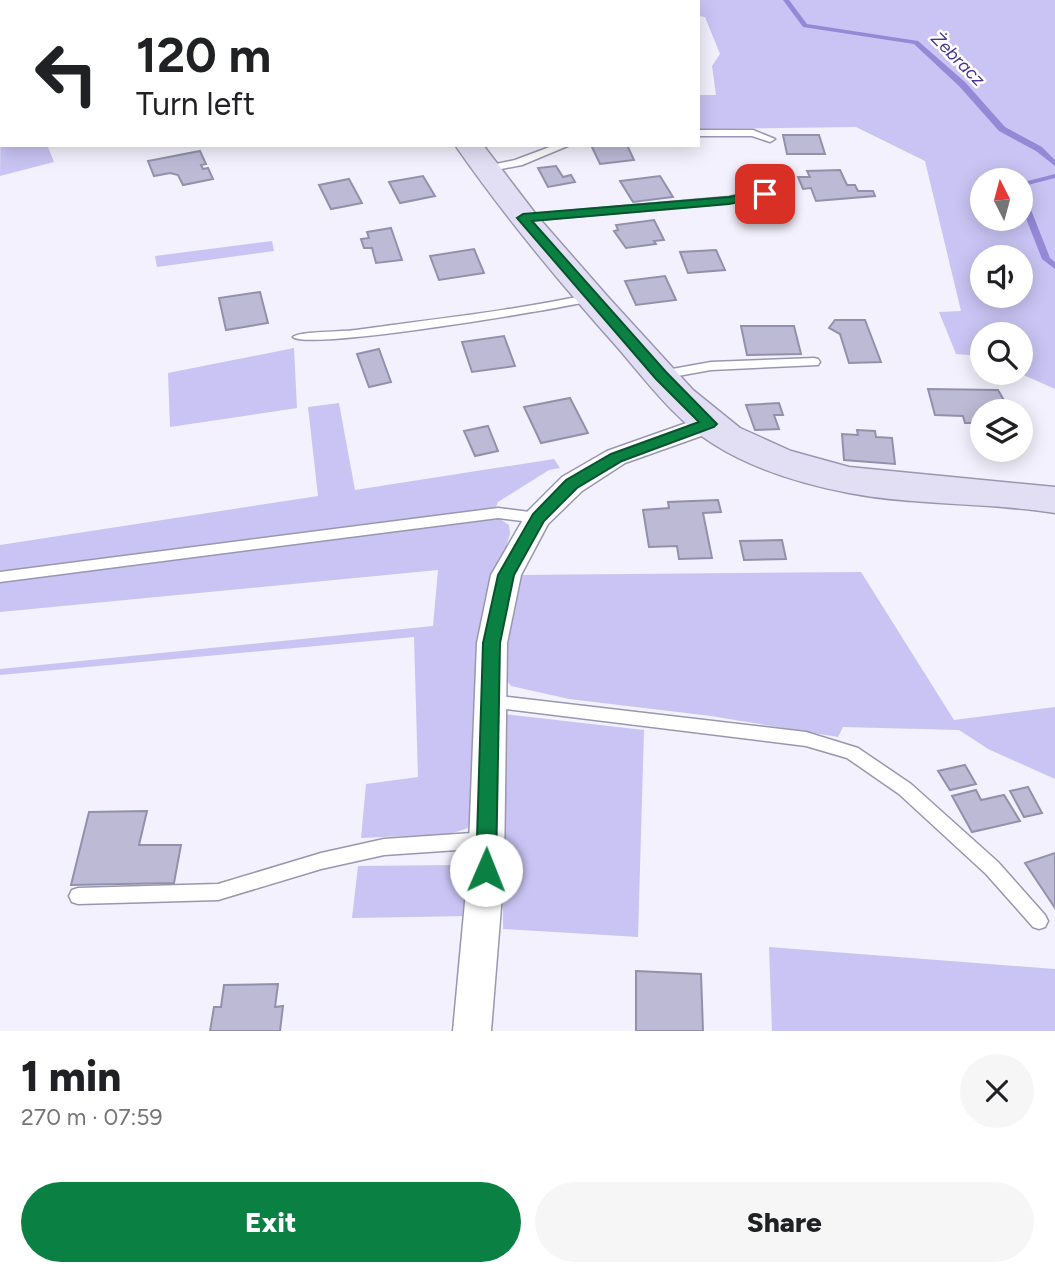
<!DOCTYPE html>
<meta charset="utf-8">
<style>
body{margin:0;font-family:Figtree,sans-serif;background:#f6f6f6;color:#202124;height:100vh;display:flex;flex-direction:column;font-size:26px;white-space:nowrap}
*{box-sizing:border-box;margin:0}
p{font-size:23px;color:#757577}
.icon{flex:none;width:38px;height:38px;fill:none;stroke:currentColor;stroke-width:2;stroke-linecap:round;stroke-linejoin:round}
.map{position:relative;height:1031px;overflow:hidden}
.sheet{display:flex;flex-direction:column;background:#fff;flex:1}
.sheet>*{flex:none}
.top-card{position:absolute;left:0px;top:0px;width:700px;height:147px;box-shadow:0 4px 18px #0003;background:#fff;color:#202124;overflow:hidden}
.needle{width:46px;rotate:354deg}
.tools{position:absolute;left:970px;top:168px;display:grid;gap:14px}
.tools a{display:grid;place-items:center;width:63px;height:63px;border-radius:50%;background:#fff;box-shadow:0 4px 18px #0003;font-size:35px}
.pin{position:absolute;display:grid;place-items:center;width:60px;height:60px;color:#fff;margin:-30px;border-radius:14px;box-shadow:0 4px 10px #0006}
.me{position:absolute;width:77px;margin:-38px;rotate:1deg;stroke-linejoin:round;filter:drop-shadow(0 0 5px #0008)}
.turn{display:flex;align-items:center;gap:24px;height:147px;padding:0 21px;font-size:32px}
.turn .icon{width:91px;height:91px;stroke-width:2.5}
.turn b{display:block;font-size:49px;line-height:60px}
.round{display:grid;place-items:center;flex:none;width:74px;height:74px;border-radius:37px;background:#f6f6f6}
.overview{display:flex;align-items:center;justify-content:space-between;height:119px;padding:0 21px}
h1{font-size:42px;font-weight:800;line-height:52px}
.button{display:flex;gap:14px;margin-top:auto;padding:14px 21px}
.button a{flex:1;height:80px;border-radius:42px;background:#0b8043;color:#fff;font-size:28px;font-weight:800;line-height:80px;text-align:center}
.button a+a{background:#f6f6f6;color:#202124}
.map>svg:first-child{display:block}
</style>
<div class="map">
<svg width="1055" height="1031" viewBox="0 0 1055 1031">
<rect width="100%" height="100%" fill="#f2f1fd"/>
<path fill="#c9c4f3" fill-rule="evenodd" d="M 676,0 L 1055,0 L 1055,389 L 1019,373 L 1020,334 L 982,334 L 982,356 L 956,354 L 939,312 L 961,311 L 925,161 L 856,127 L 698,129 L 698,95 L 716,95 L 712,66 L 720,54 L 705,17 L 698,16 L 698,2 L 671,2 ZM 982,180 L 1020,180 L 1020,219 L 982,219 ZM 982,257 L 1020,257 L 1020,296 L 982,296 Z
M 2,28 L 2,145 L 53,145 L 48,147 L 54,162 L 0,176 Z
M 272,241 L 274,251 L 157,267 L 155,256 Z
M 294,348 L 297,408 L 170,427 L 168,373 Z
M 339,403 L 355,490 L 554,459 L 560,468 L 549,470 L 498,502 L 491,518 L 500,519 L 509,525 L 510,534 L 486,616 L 473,814 L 468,828 L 450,834 L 361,838 L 366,784 L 418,777 L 414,637 L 0,675 L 0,669 L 433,626 L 438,570 L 0,612 L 0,545 L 318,496 L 308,407 Z
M 861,572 L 954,720 L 1055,707 L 1055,779 L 988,749 L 959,730 L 843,727 L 838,737 L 711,716 L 569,699 L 511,686 L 502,675 L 509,606 L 520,575 Z
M 503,714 L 644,730 L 638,937 L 503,929 Z
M 456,865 L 466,869 L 474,877 L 470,916 L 352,918 L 358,866 Z
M 769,947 L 1055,969 L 1055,1031 L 772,1031 Z"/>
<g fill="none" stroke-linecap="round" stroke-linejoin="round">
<path fill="#9488d7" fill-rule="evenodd" d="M 783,0 L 789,0 L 807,24 L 918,41 L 965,82 L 1005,127 L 1042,147 L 1055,160 L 1055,166 L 1036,151 L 999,131 L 959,86 L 914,44 L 803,27 Z
M 1055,174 L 1055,178 L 1020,187 L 1020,183 Z
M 1020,190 L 1024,192 L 1050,258 L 1055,262 L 1055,269 L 1042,259 L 1020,203 Z"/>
</g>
<path fill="#bdbad6" stroke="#9390ab" stroke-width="2" d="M 783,135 L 819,135 L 825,154 L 787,154 Z
M 591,145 L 627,145 L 634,160 L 600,164 Z
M 200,151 L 206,164 L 201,165 L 203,169 L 208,168 L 213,179 L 183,185 L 178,175 L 170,173 L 154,176 L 148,161 Z
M 556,166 L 563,177 L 571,175 L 575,182 L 548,187 L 538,168 Z
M 840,170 L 847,185 L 855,185 L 858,191 L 873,191 L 875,196 L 816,201 L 811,188 L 803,189 L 798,177 L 810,177 L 807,171 Z
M 423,176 L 435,196 L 400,203 L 389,182 Z
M 660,176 L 673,197 L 633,202 L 620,181 Z
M 349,179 L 362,203 L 331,209 L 319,185 Z
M 654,220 L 664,240 L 654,241 L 656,244 L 626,248 L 614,231 L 618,230 L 616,225 Z
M 391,228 L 402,260 L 376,263 L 372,248 L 364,248 L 361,239 L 369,238 L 367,232 Z
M 474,249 L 484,273 L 439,280 L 430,256 Z
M 716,250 L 725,270 L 688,273 L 680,252 Z
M 665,276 L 676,300 L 636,305 L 625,281 Z
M 260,292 L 268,323 L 226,330 L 219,298 Z
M 835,320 L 865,320 L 881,362 L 849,363 L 840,334 L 829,328 Z
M 741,326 L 794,326 L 801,354 L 747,355 Z
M 504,336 L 515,366 L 472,372 L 462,342 Z
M 379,349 L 391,382 L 369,387 L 357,354 Z
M 928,389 L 998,390 L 1006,404 L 1005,410 L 982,410 L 982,428 L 977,423 L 965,423 L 963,416 L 935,415 Z
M 570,398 L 588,433 L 541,443 L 524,407 Z
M 779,403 L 783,415 L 774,415 L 779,429 L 755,430 L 746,405 Z
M 488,426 L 498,451 L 475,456 L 464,431 Z
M 857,430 L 875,431 L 876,437 L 892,438 L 895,464 L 844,460 L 842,434 L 858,435 Z
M 718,500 L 721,512 L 703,513 L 712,558 L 679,559 L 677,546 L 649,547 L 643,510 L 669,508 L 668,502 Z
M 782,540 L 786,559 L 744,560 L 740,541 Z
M 965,765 L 976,784 L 950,790 L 938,771 Z
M 1028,787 L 1042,813 L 1024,817 L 1010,791 Z
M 976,790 L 981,800 L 1004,795 L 1020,821 L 972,832 L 952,796 Z
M 147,811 L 139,845 L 181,845 L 174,883 L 71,885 L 89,812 Z
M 1055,853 L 1055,908 L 1025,863 Z
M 636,971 L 701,974 L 703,1031 L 636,1031 Z
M 278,984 L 275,1007 L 283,1006 L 280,1031 L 210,1031 L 214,1007 L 221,1007 L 224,985 Z"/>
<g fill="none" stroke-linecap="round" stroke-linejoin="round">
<defs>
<path id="lane" d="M 698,130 L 753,130 L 775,139 L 770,142 L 752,136 L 698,136 Z
M 555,145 L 570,145 L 522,165 L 486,172 L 481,169 L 482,167 L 515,160 Z
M 785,172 L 790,175 L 787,190 L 729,203 L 523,221 L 518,218 L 523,215 L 729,197 L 778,186 L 780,175 Z
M 591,294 L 597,298 L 595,300 C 559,309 310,351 293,337 C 300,331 343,332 356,330 C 434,319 513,311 591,294 Z
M 814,358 L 818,359 L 820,362 L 818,365 L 711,370 L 661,379 L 655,375 L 661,371 L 711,362 Z
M 498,508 L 538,513 L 545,518 L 538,523 L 498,518 L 0,582 L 0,572 Z
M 490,695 L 806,732 L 858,748 L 911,784 L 998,862 L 1045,915 L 1048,921 L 1045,927 L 1039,929 L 1033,927 L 986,874 L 899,794 L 847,758 L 806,746 L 490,707 L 484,706 L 482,701 L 484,696 Z
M 487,832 L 493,835 L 496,840 L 493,845 L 487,848 L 384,855 L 321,869 L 218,900 L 78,904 L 72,902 L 69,896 L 72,890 L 78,888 L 218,884 L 321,853 L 384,839 Z"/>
<path id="street" d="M 709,415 L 718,418 L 722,424 L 718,430 L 625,463 L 582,491 L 548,524 L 521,575 L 507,643 L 504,870 L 491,1031 L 453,1031 L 468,870 L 477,643 L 491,575 L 528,511 L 562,477 L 607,451 Z"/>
<path id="secondary" d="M 339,0 L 364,0 L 365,2 L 340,2 Z
M 455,145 L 483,145 L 538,217 L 608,297 L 693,390 L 740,428 L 791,451 L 849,467 L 1055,487 L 1055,513 C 987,502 917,506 849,493 C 803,484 755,470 715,445 C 676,421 648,383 618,348 C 560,283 505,217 455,145 Z"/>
</defs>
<use href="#lane" stroke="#9996b1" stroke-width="3"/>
<use href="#street" stroke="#9996b1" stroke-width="3"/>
<use href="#secondary" stroke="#9996b1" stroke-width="3"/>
<use href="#lane" fill="#fff" fill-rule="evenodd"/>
<use href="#street" fill="#fff" fill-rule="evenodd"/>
<use href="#secondary" fill="#e2dff4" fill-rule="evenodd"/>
</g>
<path fill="#0b8043" stroke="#07532c" stroke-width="2" d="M 765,190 L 772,194 L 770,196 L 729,204 L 532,221 L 666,372 L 717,424 L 714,427 L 622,461 L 577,488 L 544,521 L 514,575 L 500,643 L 496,870 L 493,877 L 486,879 L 479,877 L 476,870 L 483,643 L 498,575 L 533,514 L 566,480 L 611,454 L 699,422 L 656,379 L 517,218 L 523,214 L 729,197 Z"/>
<g text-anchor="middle" stroke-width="5" stroke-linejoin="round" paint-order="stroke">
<g font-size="18" font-style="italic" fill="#4c3592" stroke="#fff">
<text transform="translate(958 59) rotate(45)" y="6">Żebracz</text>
</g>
</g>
</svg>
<div class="tools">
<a><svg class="needle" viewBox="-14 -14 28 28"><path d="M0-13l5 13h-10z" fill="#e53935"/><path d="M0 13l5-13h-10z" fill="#757577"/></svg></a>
<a><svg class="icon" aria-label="sound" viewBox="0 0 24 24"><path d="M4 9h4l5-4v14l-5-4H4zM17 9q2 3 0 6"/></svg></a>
<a><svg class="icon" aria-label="search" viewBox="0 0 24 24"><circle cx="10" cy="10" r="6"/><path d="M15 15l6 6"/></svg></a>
<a><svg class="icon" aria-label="layers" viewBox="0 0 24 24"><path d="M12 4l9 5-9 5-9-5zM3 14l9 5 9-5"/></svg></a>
</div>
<div class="pin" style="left:765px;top:194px;background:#d93025"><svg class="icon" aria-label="arrive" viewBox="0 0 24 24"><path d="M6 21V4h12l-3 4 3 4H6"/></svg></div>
<svg class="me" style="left:486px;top:870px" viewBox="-20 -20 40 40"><circle r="19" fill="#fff"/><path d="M0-13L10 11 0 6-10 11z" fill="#0b8043"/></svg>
<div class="top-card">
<div class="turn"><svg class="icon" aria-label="left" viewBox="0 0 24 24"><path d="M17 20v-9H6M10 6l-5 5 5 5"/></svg><div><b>120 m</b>Turn left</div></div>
</div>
</div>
<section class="sheet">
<div class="overview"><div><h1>1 min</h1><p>270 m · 07:59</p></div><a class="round"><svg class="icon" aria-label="close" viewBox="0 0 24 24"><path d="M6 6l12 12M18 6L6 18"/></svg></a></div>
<div class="button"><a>Exit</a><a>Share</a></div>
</section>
